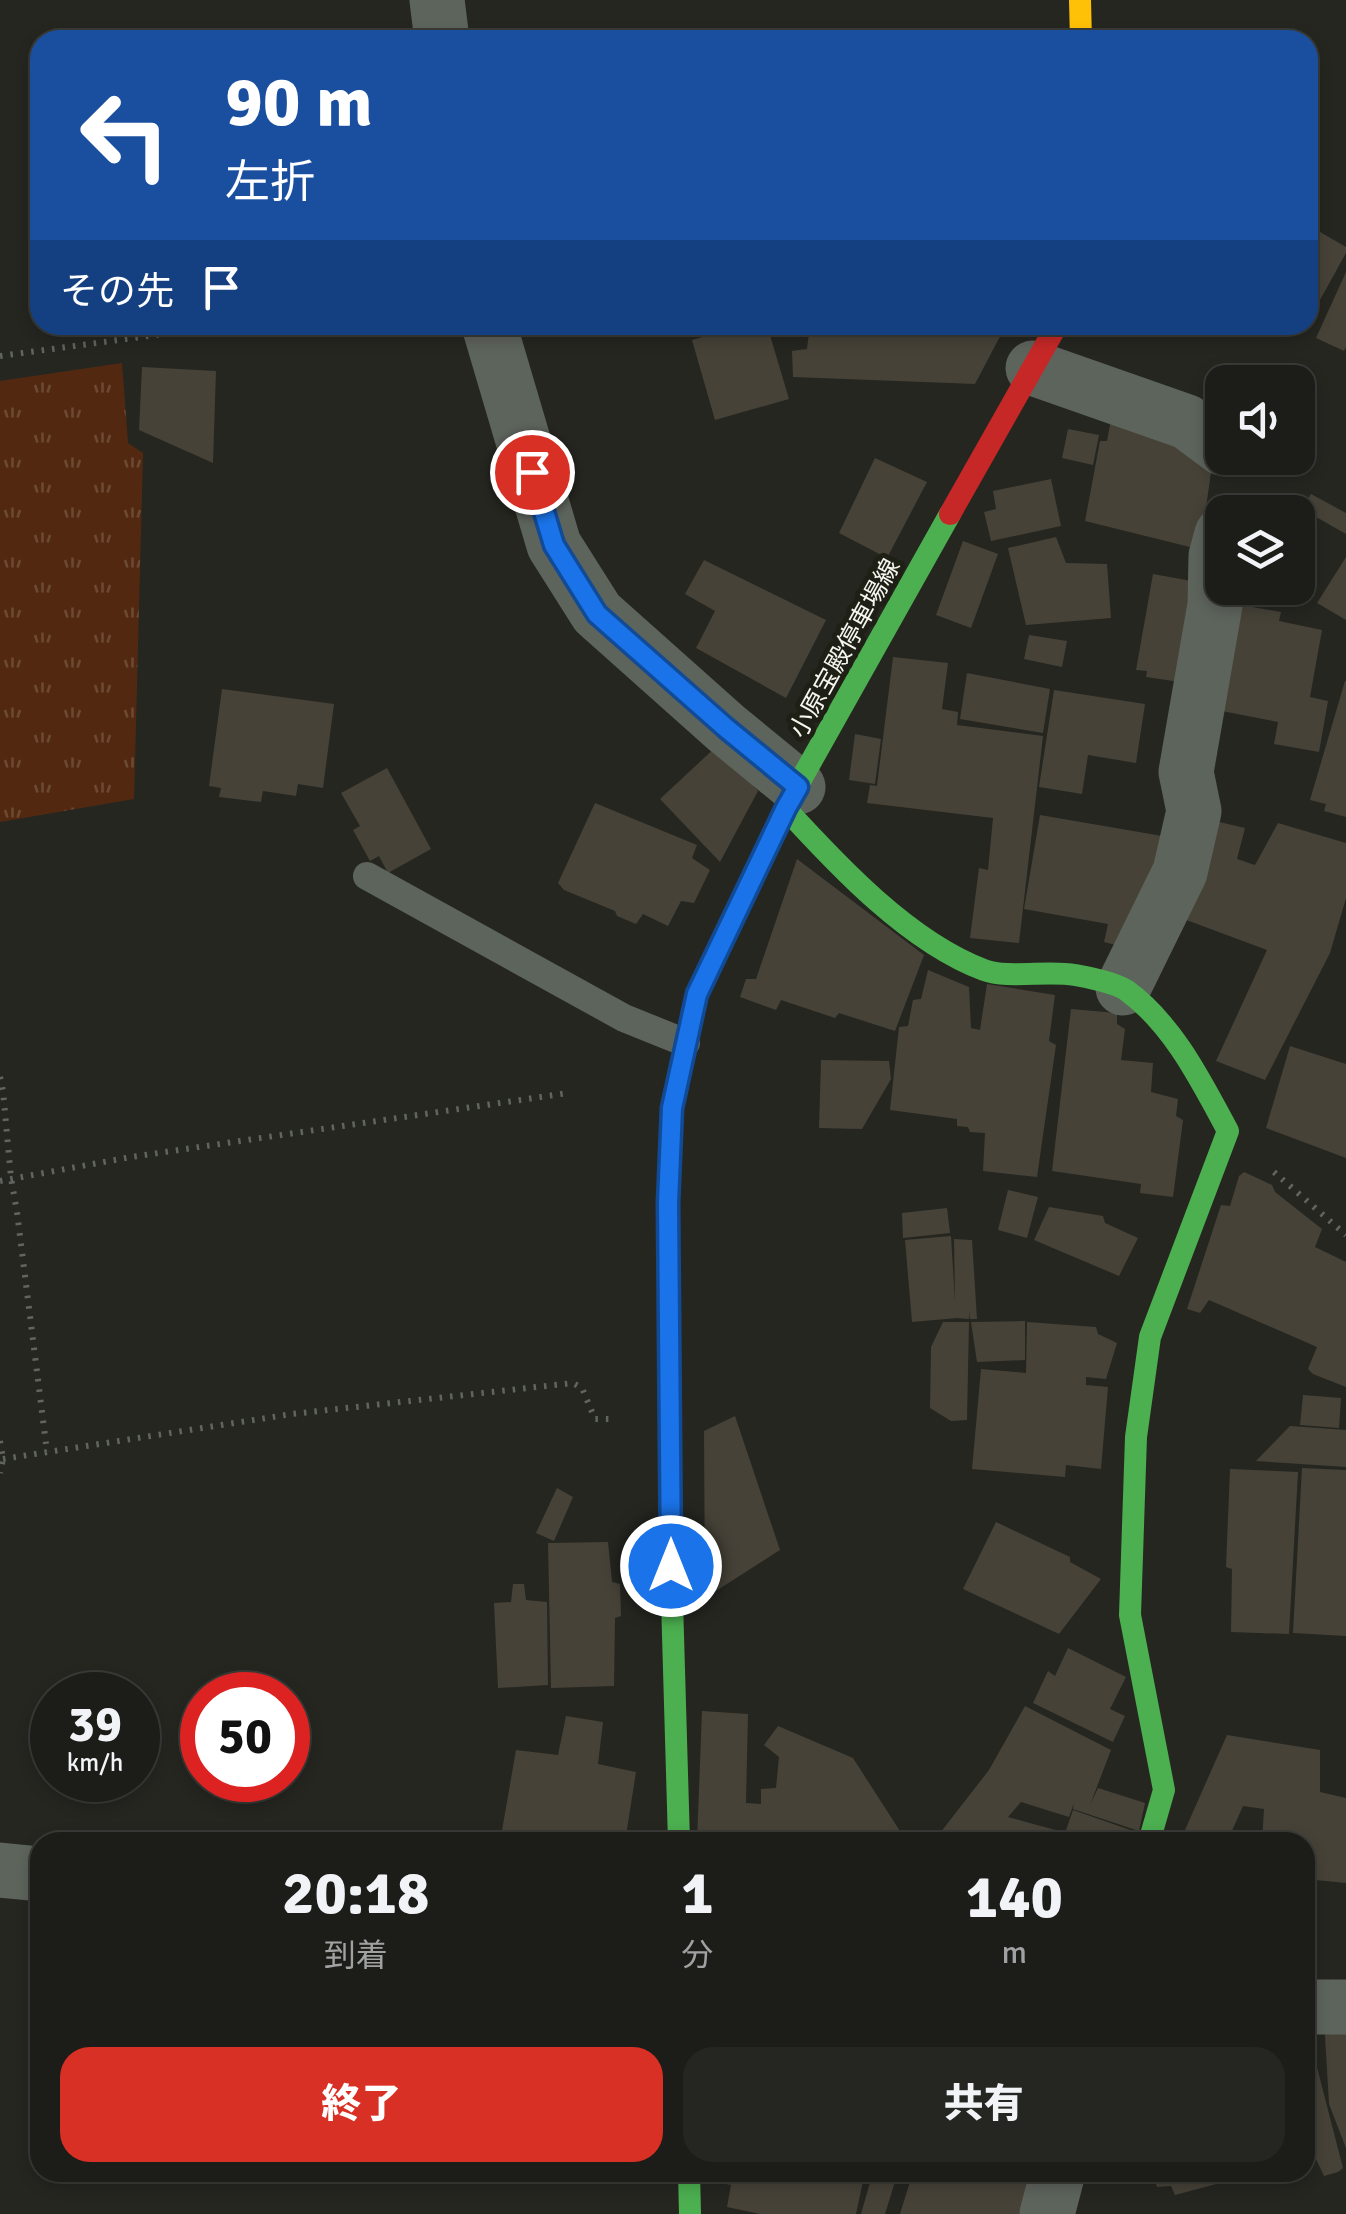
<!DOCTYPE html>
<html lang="ja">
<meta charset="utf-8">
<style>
body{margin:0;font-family:Signika,"Noto Sans JP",sans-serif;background:#252521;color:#f1f3f6;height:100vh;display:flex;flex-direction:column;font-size:38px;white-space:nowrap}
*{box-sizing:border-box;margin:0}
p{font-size:32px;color:#a0a1a2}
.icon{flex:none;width:55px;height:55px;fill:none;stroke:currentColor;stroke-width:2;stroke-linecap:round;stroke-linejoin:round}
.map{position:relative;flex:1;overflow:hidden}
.details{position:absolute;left:30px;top:1832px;width:1285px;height:350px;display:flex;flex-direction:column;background:#1c1c18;border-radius:30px;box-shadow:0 5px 15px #0003,0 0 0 2px #3a3a37}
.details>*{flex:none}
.guide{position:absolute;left:30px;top:30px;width:1288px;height:305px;border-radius:30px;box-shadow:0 5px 15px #0003,0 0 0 2px #3a3a37;background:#1a4fa0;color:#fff;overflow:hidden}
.fabs{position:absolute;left:1205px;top:365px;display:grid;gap:20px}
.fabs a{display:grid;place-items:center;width:110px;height:110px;border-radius:20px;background:#1c1c18;box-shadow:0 5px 15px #0003,0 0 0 2px #3a3a37;font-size:50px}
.speed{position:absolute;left:30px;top:1672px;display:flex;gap:20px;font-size:50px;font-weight:700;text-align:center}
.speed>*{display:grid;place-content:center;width:130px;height:130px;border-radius:50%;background:#1c1c18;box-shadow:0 5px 15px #0003,0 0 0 2px #3a3a37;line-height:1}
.speed small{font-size:25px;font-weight:400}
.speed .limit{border:15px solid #d22;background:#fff;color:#111}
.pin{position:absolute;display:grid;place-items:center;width:85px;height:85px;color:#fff;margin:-42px;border:5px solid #fff;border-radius:50%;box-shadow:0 2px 10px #0007}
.me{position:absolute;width:110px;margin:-55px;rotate:0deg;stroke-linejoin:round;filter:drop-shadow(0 0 8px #0008)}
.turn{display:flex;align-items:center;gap:35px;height:210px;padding:0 30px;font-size:45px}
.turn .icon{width:130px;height:130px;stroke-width:2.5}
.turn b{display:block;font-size:70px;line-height:85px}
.then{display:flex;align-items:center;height:95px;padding:0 30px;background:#0003;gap:20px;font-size:38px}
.eta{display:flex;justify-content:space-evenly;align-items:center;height:170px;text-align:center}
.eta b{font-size:60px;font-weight:800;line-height:70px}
.action{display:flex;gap:20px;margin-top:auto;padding:20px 30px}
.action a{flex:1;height:115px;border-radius:30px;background:#d93025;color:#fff;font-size:40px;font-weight:800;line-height:115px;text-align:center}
.action a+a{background:#252521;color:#f1f3f6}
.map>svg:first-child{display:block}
</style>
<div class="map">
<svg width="1346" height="2214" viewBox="0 0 1346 2214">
<defs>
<pattern id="grass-tufts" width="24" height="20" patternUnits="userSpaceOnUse" patternTransform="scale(2.5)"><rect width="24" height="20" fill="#522910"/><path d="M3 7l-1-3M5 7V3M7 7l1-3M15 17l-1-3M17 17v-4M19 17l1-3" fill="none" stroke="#6c4933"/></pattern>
</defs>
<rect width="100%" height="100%" fill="#252620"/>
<path fill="url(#grass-tufts)" d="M 122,363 L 128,443 L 143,453 L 134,799 L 0,822 L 0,381 Z"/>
<path fill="#464238" d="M 1308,225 L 1346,247 L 1346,253 L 1310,318 L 1308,316 Z
M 1346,272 L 1346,347 L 1344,351 L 1316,338 Z
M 745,325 L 767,325 L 789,399 L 715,420 L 692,340 Z
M 810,325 L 1006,325 L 975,384 L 793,377 L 792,351 L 807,349 Z
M 142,367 L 216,371 L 213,463 L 139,430 Z
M 1111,419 L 1213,458 L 1201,543 L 1198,549 L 1085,521 L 1100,441 L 1107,441 Z
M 1068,429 L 1099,435 L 1093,465 L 1062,458 Z
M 875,458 L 927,482 L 887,558 L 839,533 Z
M 1051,479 L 1061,526 L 991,541 L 984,512 L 996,509 L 993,491 Z
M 1311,494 L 1346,513 L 1346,534 L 1302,509 Z
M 1056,537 L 1066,563 L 1107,564 L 1111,618 L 1026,625 L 1008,548 Z
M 963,541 L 998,554 L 971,628 L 936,615 Z
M 1346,557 L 1346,620 L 1317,603 Z
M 704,560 L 826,620 L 786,698 L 696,648 L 715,611 L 685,594 Z
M 1153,574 L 1197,582 L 1180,682 L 1146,677 L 1147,671 L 1136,670 Z
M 1241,605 L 1281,612 L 1279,621 L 1322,630 L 1310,697 L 1328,701 L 1319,752 L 1274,744 L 1278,722 L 1222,711 Z
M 1029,635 L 1067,641 L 1062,667 L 1024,659 Z
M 893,657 L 948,663 L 942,709 L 958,712 L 957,725 L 1043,736 L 1019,943 L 970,938 L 979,868 L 988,870 L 993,818 L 867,803 L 870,785 L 877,786 Z
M 967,673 L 1050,689 L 1043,733 L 960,719 Z
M 1345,681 L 1346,681 L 1346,817 L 1324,811 L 1326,804 L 1310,800 Z
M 222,689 L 334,704 L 323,788 L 298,784 L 296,796 L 263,791 L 261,802 L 219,797 L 221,788 L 209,786 Z
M 1054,690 L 1145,704 L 1136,763 L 1088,755 L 1082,794 L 1039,787 Z
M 855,734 L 881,739 L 875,784 L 849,780 Z
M 719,744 L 758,791 L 720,862 L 660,799 Z
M 387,768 L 431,849 L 388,873 L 379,856 L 370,861 L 353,830 L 360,826 L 341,793 Z
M 595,803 L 697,845 L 692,858 L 710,870 L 694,903 L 681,901 L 668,926 L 643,914 L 636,924 L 617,916 L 615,911 L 564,890 L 558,883 Z
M 1040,815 L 1168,837 L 1127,948 L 1104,942 L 1108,924 L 1024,909 Z
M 1211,820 L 1245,828 L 1237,859 L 1255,865 L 1278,823 L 1346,843 L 1346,898 L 1330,953 L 1265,1080 L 1216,1061 L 1267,950 L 1181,918 Z
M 797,859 L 924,955 L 895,1031 L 839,1013 L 835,1018 L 781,1000 L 776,1010 L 740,997 L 746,979 L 756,979 Z
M 928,970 L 969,987 L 971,1028 L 980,1030 L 987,984 L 1055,995 L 1049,1041 L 1056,1045 L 1037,1177 L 983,1171 L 985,1133 L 970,1132 L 968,1127 L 957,1126 L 957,1119 L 890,1110 L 899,1027 L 908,1026 L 913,1000 L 921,999 Z
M 1071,1009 L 1117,1013 L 1117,1024 L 1125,1029 L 1121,1060 L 1153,1063 L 1151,1092 L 1178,1099 L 1176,1116 L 1183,1120 L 1173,1197 L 1140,1193 L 1141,1184 L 1052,1171 Z
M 1290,1046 L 1346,1064 L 1346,1158 L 1266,1128 Z
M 821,1060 L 889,1061 L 891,1079 L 862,1129 L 819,1128 Z
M 1244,1172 L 1272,1185 L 1275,1192 L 1322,1229 L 1315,1247 L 1346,1262 L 1346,1387 L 1313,1374 L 1308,1369 L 1317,1347 L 1209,1300 L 1200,1313 L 1187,1309 L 1221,1205 L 1230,1206 L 1239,1176 Z
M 1008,1190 L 1038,1197 L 1027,1238 L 998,1230 Z
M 1049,1207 L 1103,1216 L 1105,1223 L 1138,1238 L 1119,1276 L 1034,1240 Z
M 947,1208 L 950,1233 L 903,1238 L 902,1213 Z
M 951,1236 L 955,1302 L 954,1239 L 972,1240 L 977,1319 L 970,1319 L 969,1312 L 969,1319 L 957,1318 L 912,1322 L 905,1240 Z
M 1025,1321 L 1025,1360 L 977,1362 L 971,1322 Z
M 943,1322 L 969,1322 L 967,1420 L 951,1421 L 930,1408 L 931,1347 Z
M 1027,1322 L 1096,1327 L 1098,1334 L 1117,1343 L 1106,1379 L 1086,1377 L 1086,1385 L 1108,1387 L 1101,1469 L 1066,1465 L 1065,1477 L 972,1469 L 981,1369 L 1026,1373 Z
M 1303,1395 L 1341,1398 L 1339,1428 L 1300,1425 Z
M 735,1416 L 780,1550 L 705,1598 L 704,1431 Z
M 1290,1426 L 1346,1430 L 1346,1467 L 1256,1461 Z
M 1302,1468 L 1346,1470 L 1346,1636 L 1293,1633 Z
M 1230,1469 L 1298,1472 L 1289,1634 L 1231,1632 L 1232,1569 L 1226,1567 Z
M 557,1488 L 573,1497 L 554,1541 L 536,1533 Z
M 996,1522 L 1070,1557 L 1070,1562 L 1101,1579 L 1059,1634 L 963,1589 Z
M 608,1542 L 612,1582 L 620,1584 L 621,1616 L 615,1618 L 614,1686 L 551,1688 L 548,1543 Z
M 513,1584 L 524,1584 L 526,1600 L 547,1602 L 548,1685 L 498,1688 L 494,1603 L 511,1602 Z
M 1068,1648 L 1126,1677 L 1110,1709 L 1125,1716 L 1113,1742 L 1033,1703 L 1048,1671 L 1055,1676 Z
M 1025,1706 L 1111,1750 L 1090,1805 L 1098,1788 L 1145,1803 L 1139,1831 L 1073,1809 L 1074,1803 L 1069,1817 L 1021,1802 L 1008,1817 L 1059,1831 L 1056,1842 L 933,1842 L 989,1770 Z
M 702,1711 L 748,1714 L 746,1803 L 761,1804 L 761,1789 L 776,1788 L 779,1757 L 764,1745 L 778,1726 L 853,1758 L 907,1842 L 697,1842 Z
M 566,1716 L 603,1722 L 598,1764 L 636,1772 L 625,1842 L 500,1842 L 516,1750 L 558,1755 Z
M 1227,1735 L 1320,1750 L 1320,1792 L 1346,1798 L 1346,1883 L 1305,1879 L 1305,1842 L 1262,1842 L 1264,1809 L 1243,1806 L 1227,1842 L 1185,1830 Z
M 1073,1810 L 1139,1833 L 1135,1842 L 1062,1842 Z
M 1346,2016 L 1346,2148 L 1329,2104 L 1324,2018 Z
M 1305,2021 L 1343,2168 L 1338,2172 L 1324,2176 L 1315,2157 L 1305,2160 Z
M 723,2172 L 865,2172 L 856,2214 L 760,2214 L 727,2207 L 731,2185 L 721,2183 Z
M 873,2172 L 898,2172 L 885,2214 L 861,2214 Z
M 913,2172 L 992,2172 L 1039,2188 L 1031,2214 L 900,2214 Z
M 1152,2172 L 1254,2172 L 1254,2174 L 1175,2195 L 1171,2186 L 1157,2187 Z"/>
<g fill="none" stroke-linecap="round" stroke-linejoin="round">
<path stroke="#606560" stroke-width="6" stroke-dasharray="2.5 8" stroke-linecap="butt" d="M 0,356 L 230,325
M 0,1077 L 3,1091 L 11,1178 L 17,1212 L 47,1452
M 1274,1172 L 1346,1235
M 0,1181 L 131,1157 L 568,1093
M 0,1441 L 3,1459 L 0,1473
M 3,1459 L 292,1414 L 573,1383 L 582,1388 L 595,1419 L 611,1419"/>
<path stroke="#5d645c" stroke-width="28" d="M 367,876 L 624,1018 L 686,1043"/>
<path stroke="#5d645c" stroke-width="55" d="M 437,0 L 442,40
M 489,325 L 554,545 L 597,613 L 726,728 L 798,787
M 1033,368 L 1187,422 L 1222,448
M 1123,988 L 1180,872 L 1194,811 L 1186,772 L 1215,605 L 1216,556 L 1222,534
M 0,1870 L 40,1874
M 1305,2007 L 1346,2007
M 1047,2214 L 1058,2172"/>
<path stroke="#4caf50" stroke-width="22" d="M 785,808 C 838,866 909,942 984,970 C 1008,979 1048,970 1075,975 C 1090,978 1113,982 1126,990 C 1173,1024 1201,1081 1228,1131 L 1150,1337 L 1136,1437 L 1130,1615 L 1164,1790 L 1149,1842
M 679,1842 L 671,1566 L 668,1203 L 672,1108 L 697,995 L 785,808 L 950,514
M 689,2172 L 690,2214"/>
<path stroke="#ffc107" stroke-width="22" d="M 1080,0 L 1081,40"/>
<path stroke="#c62828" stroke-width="22" d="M 950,514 L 1057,325"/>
</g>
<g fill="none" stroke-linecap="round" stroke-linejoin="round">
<defs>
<path id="route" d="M 532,472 L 554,545 L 597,614 L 726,728 L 798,787 L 786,808 L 697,994 L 672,1108 L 668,1203 L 671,1566"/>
</defs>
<use href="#route" stroke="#114b97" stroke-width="25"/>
<use href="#route" stroke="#1a73e8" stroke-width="18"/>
</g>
<g text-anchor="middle" stroke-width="10" stroke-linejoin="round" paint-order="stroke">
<g font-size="25" fill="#f5f6ef" stroke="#1e1f15">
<text transform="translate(844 648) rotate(-61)" y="9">小原宝殿停車場線</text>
</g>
</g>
</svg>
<div class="fabs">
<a><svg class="icon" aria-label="sound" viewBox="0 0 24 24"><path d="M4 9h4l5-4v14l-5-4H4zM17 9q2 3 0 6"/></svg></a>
<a><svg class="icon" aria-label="layers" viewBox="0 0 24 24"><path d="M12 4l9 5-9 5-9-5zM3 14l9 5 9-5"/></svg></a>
</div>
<div class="speed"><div>39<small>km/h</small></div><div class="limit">50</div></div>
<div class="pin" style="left:532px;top:472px;background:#d93025"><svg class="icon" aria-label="arrive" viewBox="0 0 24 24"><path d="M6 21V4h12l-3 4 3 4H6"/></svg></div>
<svg class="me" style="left:671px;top:1566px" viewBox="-20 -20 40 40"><circle r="17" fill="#1a73e8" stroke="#fff" stroke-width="3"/><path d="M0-11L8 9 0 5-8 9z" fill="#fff"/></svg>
<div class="guide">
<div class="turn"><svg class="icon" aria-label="left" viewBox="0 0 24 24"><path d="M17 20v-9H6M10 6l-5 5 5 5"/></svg><div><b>90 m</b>左折</div></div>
<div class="then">その先<svg class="icon" aria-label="arrive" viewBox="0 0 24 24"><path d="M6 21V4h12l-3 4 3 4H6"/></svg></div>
</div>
<section class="details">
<div class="eta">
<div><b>20:18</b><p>到着</p></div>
<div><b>1</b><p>分</p></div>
<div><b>140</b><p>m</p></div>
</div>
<div class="action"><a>終了</a><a>共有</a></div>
</section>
</div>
